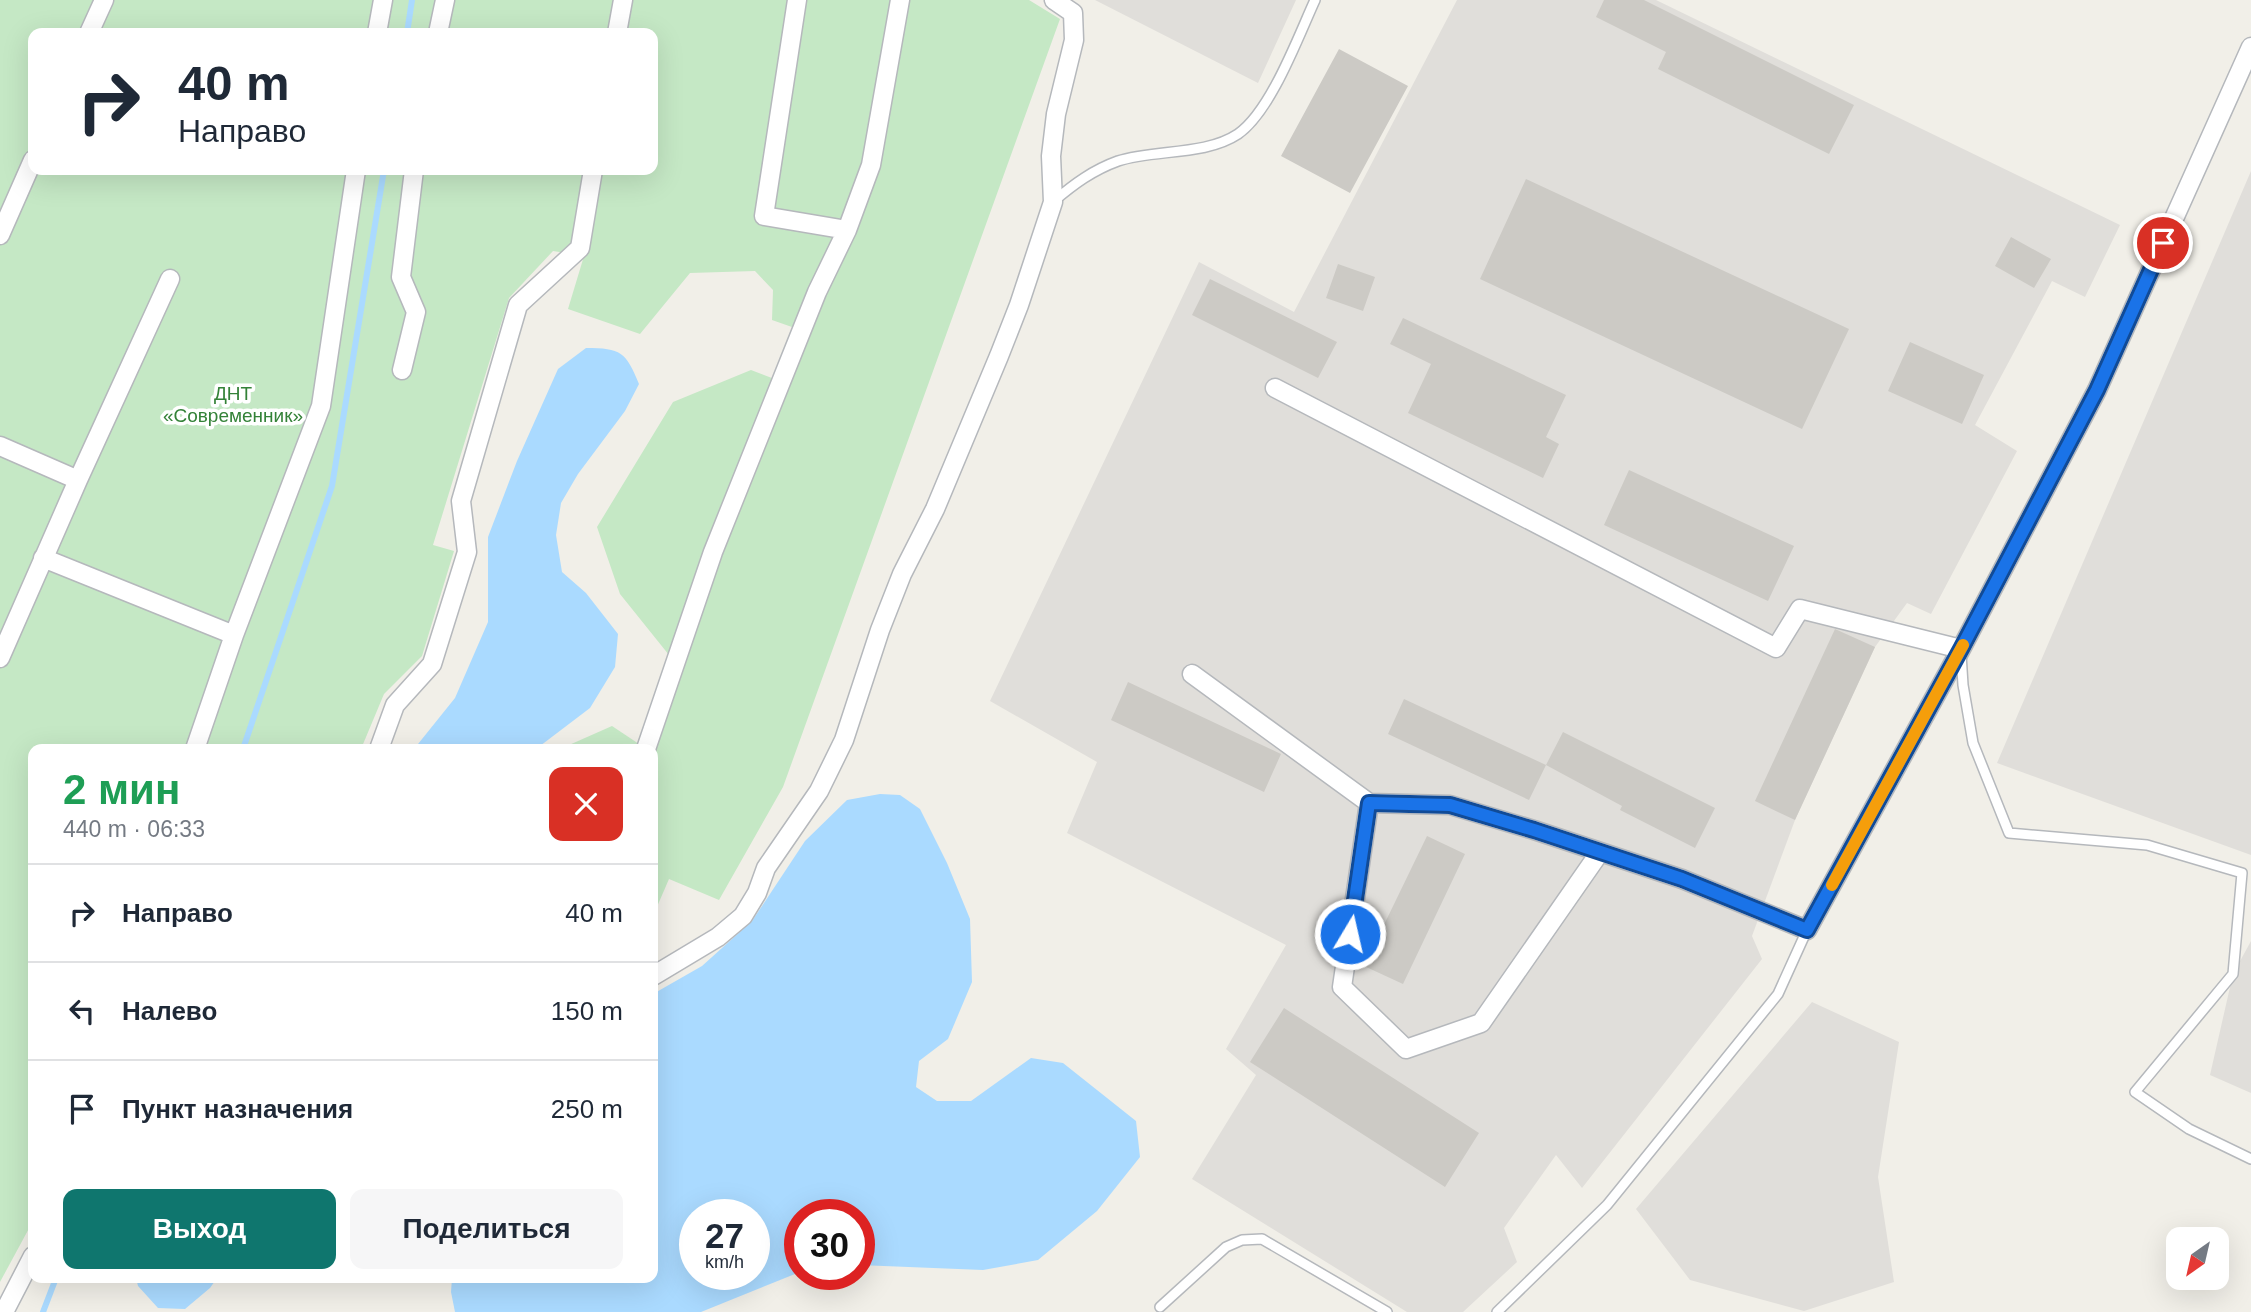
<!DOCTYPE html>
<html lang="ru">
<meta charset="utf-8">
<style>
body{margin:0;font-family:Helvetica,sans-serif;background:#f6f6f7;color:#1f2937;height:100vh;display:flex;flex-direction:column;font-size:26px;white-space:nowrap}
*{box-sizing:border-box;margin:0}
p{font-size:23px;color:#747a83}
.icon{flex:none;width:38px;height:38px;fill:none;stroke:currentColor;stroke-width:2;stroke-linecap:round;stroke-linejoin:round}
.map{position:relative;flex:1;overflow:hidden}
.details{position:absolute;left:28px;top:744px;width:630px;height:539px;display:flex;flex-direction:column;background:#fff;border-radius:14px;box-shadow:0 7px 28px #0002}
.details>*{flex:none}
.top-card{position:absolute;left:28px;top:28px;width:630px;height:147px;border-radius:14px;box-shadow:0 7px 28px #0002;background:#fff;color:#1f2937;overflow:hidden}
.needle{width:46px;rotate:214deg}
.fabs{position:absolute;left:2166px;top:1227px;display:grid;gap:14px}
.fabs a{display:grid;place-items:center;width:63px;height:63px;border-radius:14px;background:#fff;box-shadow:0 7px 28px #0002;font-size:35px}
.speed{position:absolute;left:679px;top:1199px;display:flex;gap:14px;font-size:35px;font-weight:700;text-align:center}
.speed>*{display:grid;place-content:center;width:91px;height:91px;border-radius:50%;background:#fff;box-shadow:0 7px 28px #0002;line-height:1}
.speed small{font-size:18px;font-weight:400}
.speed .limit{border:10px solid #d22;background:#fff;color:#111}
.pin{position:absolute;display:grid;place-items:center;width:60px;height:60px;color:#fff;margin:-30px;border:4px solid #fff;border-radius:50%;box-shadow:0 2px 7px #0007}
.me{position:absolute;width:77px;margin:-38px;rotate:9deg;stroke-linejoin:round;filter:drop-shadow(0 0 5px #0008)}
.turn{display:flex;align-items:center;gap:24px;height:147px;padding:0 35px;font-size:32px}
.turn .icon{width:91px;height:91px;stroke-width:2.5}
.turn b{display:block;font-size:49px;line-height:60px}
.round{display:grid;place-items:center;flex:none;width:74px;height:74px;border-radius:14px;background:#f6f6f7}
.head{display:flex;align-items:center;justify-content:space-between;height:119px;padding:0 35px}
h1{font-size:42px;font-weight:600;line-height:52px;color:#1e9e55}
.primary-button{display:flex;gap:14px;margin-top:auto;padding:14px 35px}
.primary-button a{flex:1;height:80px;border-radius:14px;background:#0f766e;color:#fff;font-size:28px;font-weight:600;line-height:80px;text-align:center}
.primary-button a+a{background:#f6f6f7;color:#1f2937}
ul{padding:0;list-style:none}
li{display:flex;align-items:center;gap:21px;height:98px;padding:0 35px;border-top:2px solid #e0e1e3}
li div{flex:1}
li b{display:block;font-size:26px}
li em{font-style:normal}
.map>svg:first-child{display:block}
</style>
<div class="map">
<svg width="2251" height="1312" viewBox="0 0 2251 1312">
<rect width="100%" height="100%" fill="#f1efe8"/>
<path fill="#e0deda" d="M 1095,0 L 1296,0 L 1258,83 Z
M 1457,0 L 1656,0 L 2120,225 L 2085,297 L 2052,281 L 1975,425 L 2017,451 L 1931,614 L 1907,603 L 1875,647 L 1795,820 L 1752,936 L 1762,959 L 1582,1188 L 1556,1155 L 1504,1228 L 1517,1262 L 1463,1312 L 1407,1312 L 1192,1179 L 1256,1075 L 1226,1049 L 1286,945 L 1067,833 L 1097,762 L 990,701 L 1199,262 L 1294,312 Z
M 2251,171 L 2251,855 L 1997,763 Z
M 2251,941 L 2251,1093 L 2210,1075 L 2233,974 Z
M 1812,1002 L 1899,1042 L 1878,1177 L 1894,1282 L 1804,1311 L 1690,1280 L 1636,1209 Z"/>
<path fill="#c5e8c5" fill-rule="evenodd" d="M 0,0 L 1029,0 L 1060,19 L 783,787 L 719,900 L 669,879 L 653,916 L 653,749 L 560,749 L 612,726 L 642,746 L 673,660 L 620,594 L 597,527 L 673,402 L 751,370 L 785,383 L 809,333 L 772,320 L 773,290 L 755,271 L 690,273 L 640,334 L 568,309 L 584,256 L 553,251 L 509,298 L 433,545 L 454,551 L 422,656 L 384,694 L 361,749 L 33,749 L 33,1221 L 0,1282 ZM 33,33 L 653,33 L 653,170 L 33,170 Z"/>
<path fill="#aadaff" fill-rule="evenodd" d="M 586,348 C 621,348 626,352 639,384 L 625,411 L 578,474 L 561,503 L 556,535 L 562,572 L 586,593 L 618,634 L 615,667 L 590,708 L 536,749 L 414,749 L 455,698 L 488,622 L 488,537 L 517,461 L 558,369 Z
M 880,794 L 900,795 L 920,809 L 947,863 L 970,919 L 972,982 L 948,1039 L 919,1061 L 916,1087 L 937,1101 L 971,1101 L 1031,1058 L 1063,1063 L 1136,1121 L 1140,1157 L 1097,1211 L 1038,1260 L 983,1270 L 859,1265 L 859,1214 L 800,1214 L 800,1272 L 701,1312 L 455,1312 L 451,1292 L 452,1278 L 653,1278 L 653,994 L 702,966 L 752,921 L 805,841 L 847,800 ZM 754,1214 L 754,1274 L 695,1274 L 695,1214 Z
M 136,1278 L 217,1278 L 210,1288 L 185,1309 L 158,1308 L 138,1286 Z"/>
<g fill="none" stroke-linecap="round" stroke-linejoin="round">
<path stroke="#aadaff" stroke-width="6" d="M 407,33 L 412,0
M 243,749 L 332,486 L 384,170
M 43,1312 L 56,1278"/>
</g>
<path fill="#cccac5" d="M 1604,0 L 1644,0 L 1854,105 L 1829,154 L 1658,69 L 1666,52 L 1596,17 Z
M 1339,49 L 1408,86 L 1350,193 L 1281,156 Z
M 1526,179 L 1849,329 L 1802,429 L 1480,279 Z
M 2011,237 L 2051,259 L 2034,288 L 1995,266 Z
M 1338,264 L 1375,277 L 1363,311 L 1326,298 Z
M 1210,279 L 1337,342 L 1318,378 L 1192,315 Z
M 1403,318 L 1566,395 L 1546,437 L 1559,444 L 1543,478 L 1408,413 L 1431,364 L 1390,344 Z
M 1910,342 L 1984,375 L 1962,424 L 1888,391 Z
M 1629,470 L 1794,546 L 1768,601 L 1604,525 Z
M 1835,629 L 1875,647 L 1795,820 L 1755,801 Z
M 1128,682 L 1281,754 L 1264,792 L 1111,720 Z
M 1404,699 L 1546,765 L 1529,800 L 1388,734 Z
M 1563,732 L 1715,808 L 1695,848 L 1620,810 L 1622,806 L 1546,765 Z
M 1427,836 L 1465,854 L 1403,984 L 1364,966 Z
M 1284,1008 L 1479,1133 L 1445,1187 L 1250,1062 Z"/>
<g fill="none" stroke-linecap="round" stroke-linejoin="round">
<defs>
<path id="service" d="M 1054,201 C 1074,184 1093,170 1118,161 C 1154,149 1205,156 1238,134 C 1271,111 1298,37 1315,0
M 1961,654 L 1963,685 L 1973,743 L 2009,833 L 2147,845 L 2242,873 L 2233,974 L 2135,1092 L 2189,1129 L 2251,1159
M 1160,1307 L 1226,1247 L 1242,1240 L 1262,1239 L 1387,1312
M 1497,1312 L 1607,1205 L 1778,994 L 1807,930"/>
<path id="minor" d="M 797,0 L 764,216 L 847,230
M 89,33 L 104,0
M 377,33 L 383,0
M 438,33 L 445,0
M 617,33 L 623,0
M 0,235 L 33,160
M 402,370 L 416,312 L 401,277 L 414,170
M 1275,388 L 1776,648 L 1800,609 L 1961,649
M 0,446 L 78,480
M 43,558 L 234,635
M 0,658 L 78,480 L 170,279
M 1192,674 L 1369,803 L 1450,805 L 1534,830 L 1682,879 L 1807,930 L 1961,649 L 2097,390 L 2251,47
M 195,749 L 234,635 L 321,406 L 356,170
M 379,749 L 395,705 L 432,664 L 467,552 L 461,501 L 518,305 L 580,248 L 593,170
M 646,749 L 713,552 L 817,292 L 847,230 L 871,165 L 900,0
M 1369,803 L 1342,987 L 1406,1049 L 1481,1023 L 1600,852
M 653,976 L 718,937 L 743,916 L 757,893 L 766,868 L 819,791 L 844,740 L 880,630 L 902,574 L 935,509 L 999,356 L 1019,305 L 1053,202 L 1051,156 L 1056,114 L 1074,40 L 1073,13 L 1054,0
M 4,1312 L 33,1256"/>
</defs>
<use href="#service" stroke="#b5b8bc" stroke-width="12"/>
<use href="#minor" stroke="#b5b8bc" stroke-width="21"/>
<use href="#service" stroke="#fff" stroke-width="9"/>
<use href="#minor" stroke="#fff" stroke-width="18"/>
</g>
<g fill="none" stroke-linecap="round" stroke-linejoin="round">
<defs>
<path id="route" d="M 1350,934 L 1369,803 L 1450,805 L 1534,830 L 1682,879 L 1807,930 L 1961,649 L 2097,390 L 2163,243"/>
</defs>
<use href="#route" stroke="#114b97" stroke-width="18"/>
<use href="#route" stroke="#1a73e8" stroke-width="12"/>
<path stroke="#f59e0b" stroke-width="12" d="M 1832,885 L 1963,645"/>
</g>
<g text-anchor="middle" stroke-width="7" stroke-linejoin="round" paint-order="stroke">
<g font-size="19" fill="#348238" stroke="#fff">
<text x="233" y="400">ДНТ<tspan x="233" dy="22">«Современник»</tspan></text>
</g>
</g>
</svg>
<div class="fabs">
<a><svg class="needle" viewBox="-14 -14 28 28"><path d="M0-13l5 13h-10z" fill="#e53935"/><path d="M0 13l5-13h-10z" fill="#747a83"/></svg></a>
</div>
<div class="speed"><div>27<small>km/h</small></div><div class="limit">30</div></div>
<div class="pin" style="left:2163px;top:243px;background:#d93025"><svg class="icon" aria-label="arrive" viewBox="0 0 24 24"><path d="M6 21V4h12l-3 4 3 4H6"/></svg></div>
<svg class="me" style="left:1350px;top:934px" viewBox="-20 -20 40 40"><circle r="17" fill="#1a73e8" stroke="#fff" stroke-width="3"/><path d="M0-11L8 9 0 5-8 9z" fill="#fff"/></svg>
<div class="top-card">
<div class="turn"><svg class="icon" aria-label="right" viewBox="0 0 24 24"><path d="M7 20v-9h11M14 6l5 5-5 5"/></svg><div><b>40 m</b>Направо</div></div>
</div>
<section class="details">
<div class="head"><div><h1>2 мин</h1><p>440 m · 06:33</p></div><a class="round" style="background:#d93025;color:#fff"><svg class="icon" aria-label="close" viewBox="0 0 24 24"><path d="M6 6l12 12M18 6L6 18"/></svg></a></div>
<ul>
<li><svg class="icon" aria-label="right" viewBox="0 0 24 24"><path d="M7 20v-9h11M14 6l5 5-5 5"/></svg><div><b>Направо</b></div><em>40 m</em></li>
<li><svg class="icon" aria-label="left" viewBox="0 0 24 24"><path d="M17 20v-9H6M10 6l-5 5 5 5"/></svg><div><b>Налево</b></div><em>150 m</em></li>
<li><svg class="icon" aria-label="arrive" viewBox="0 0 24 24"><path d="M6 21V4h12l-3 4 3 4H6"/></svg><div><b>Пункт назначения</b></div><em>250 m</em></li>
</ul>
<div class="primary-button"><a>Выход</a><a>Поделиться</a></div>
</section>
</div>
